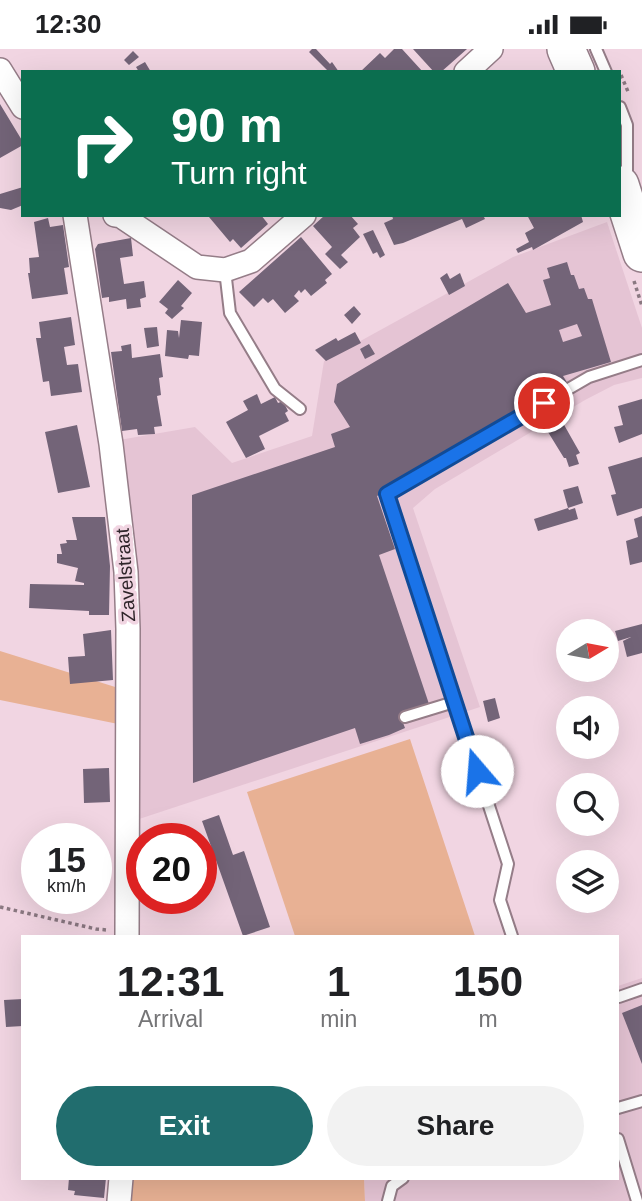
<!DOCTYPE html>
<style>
body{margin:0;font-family:Arial,sans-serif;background:#f2f2f2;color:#202124;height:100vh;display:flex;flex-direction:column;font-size:26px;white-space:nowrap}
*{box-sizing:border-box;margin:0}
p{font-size:23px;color:#757577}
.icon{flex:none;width:38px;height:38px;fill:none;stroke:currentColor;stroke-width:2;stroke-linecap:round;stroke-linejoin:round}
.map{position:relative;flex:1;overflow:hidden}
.panel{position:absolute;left:21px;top:886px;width:598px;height:245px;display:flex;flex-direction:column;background:#fff;border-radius:0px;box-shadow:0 7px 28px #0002}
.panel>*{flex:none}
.banner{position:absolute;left:21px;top:21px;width:600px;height:147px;border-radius:0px;box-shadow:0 7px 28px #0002;background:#0b6e4f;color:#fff;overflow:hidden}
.needle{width:46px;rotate:80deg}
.controls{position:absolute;left:556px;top:570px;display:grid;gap:14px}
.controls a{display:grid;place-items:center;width:63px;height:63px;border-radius:50%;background:#fff;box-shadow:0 7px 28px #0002;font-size:35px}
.speed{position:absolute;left:21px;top:774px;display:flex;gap:14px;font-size:35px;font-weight:700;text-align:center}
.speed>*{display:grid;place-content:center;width:91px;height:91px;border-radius:50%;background:#fff;box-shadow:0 7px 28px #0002;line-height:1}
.speed small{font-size:18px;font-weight:400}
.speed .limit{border:10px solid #d22;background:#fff;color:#111}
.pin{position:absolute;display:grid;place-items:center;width:60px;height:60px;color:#fff;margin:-30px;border:4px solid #fff;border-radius:50%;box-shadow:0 2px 7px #0007}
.me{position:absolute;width:77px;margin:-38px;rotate:342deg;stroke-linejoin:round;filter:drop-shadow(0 0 5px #0008)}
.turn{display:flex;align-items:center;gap:24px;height:147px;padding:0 35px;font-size:32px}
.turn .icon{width:91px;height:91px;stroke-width:2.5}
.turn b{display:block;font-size:49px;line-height:60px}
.eta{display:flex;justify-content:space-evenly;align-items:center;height:119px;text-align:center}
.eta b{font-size:42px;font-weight:700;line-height:49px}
.action{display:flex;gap:14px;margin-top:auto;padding:14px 35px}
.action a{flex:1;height:80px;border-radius:42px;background:#216d6e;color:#fff;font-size:28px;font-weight:700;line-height:80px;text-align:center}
.action a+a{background:#f2f2f2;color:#202124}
.status{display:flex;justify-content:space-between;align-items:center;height:49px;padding:0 35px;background:#fff;direction:ltr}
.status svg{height:19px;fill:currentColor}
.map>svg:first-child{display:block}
</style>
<div class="status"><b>12:30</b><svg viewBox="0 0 49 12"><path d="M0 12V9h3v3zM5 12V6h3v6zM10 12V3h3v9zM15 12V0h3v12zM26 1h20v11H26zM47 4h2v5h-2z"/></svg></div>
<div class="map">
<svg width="642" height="1152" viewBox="0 0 642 1152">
<rect width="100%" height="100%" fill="#f1d5e2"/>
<path fill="#e5c4d4" d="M 607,173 L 642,279 L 642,329 L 614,336 L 585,351 L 435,440 L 413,459 L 480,658 L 139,770 L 141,623 L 139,525 L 119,391 L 195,378 L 232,414 L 312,387 L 324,312 L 513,208 Z
M 642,929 L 642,1152 L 365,1152 L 364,1129 L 618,1129 L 618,937 Z"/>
<path fill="#e8b194" d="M 0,602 L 128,642 L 128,677 L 0,651 Z
M 410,690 L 475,887 L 295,887 L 247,743 Z
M 132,1129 L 364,1129 L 365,1152 L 130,1152 Z"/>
<path fill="#736478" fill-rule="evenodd" d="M 312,0 L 316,0 L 330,15 L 332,13 L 339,23 L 329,23 L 309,3 Z
M 394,0 L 402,0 L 423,23 L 360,23 L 380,4 L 385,9 Z
M 413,0 L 467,0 L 441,23 L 434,23 Z
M 133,2 L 139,8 L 129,16 L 124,11 Z
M 145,13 L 151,23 L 139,23 L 136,18 Z
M 0,55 L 23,93 L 23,96 L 0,109 Z
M 23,138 L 23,156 L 11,161 L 0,159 L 0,145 Z
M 210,166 L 261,166 L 268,175 L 241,199 L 233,190 L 230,193 L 209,168 Z
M 325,166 L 350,166 L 358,175 L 353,179 L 360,188 L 341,206 L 348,213 L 340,220 L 325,205 L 332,198 L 313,177 Z
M 392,166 L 483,166 L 485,170 L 466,179 L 462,170 L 403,194 L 394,196 L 384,174 L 393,170 Z
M 527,166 L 581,166 L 583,173 L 533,201 L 532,198 L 518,204 L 516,200 L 529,193 L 525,184 L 534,179 Z
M 48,169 L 50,178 L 63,176 L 69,218 L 64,219 L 68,245 L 32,250 L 28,224 L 30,224 L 29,209 L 39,208 L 34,173 Z
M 373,181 L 385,206 L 380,209 L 377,203 L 373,205 L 363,185 Z
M 301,188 L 332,225 L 325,231 L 327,234 L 311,247 L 305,240 L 301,244 L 299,241 L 294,247 L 299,252 L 285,264 L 273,250 L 268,254 L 263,249 L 254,258 L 239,243 Z
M 131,189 L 133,207 L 120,209 L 124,235 L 144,232 L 146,248 L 140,250 L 141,258 L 127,260 L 126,250 L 109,253 L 109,248 L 102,249 L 95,200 L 98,195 Z
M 567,213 L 571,226 L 574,226 L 579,240 L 584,239 L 588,250 L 592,250 L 611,313 L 563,327 L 568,335 L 377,447 L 395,500 L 379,506 L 429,655 L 400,666 L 405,679 L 389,686 L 360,695 L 355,679 L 193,734 L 192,446 L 335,398 L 331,385 L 350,378 L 334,353 L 337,335 L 508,234 L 526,264 L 551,256 L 543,231 L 550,229 L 547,219 ZM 577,275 L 582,287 L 563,293 L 559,281 Z
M 447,224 L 450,230 L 460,224 L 465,237 L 449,246 L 440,229 Z
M 178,231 L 192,244 L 181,257 L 184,259 L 172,270 L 165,264 L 168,260 L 159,253 Z
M 354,257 L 361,265 L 352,275 L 344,266 Z
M 71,268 L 75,296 L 64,298 L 67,316 L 78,315 L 82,343 L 51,347 L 49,332 L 43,333 L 36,289 L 41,289 L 39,273 Z
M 181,271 L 202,273 L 199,307 L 189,306 L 188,310 L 165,307 L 167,281 L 178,282 L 179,289 Z
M 157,278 L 159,297 L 147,299 L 144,279 Z
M 355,283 L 361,294 L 326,312 L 315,301 L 336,289 L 338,292 Z
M 131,295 L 132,309 L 160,305 L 163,328 L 159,329 L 161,346 L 157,347 L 162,377 L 154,378 L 155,385 L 138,386 L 137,380 L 122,382 L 111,303 L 122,302 L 121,297 Z
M 369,295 L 375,305 L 365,310 L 360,300 Z
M 257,345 L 261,355 L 275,348 L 278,354 L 283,352 L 288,362 L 285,364 L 289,372 L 259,387 L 265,400 L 246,409 L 226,373 L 248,361 L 243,352 Z
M 642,350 L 642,385 L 619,394 L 614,378 L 623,376 L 618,357 Z
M 563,374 L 580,404 L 576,406 L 579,415 L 569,418 L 566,409 L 564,409 L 548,383 Z
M 77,376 L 90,438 L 58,444 L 45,383 Z
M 642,408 L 642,459 L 617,467 L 611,446 L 616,445 L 608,418 Z
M 578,437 L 583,454 L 568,459 L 563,441 Z
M 568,459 L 569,461 L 575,459 L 578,470 L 538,482 L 534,470 Z
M 642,467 L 642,513 L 630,516 L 626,492 L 638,488 L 634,470 Z
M 72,468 L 105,468 L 110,517 L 109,566 L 89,566 L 89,562 L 29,559 L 30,535 L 84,536 L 84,534 L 75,532 L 78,519 L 57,514 L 57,505 L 62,505 L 60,495 L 67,494 L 66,491 L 77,491 Z
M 642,575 L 642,604 L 627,608 L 623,592 L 631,588 L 618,592 L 615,582 Z
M 111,581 L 113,631 L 70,635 L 68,608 L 85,607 L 83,585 Z
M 495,649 L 500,669 L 488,673 L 483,652 Z
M 109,719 L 110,753 L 84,754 L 83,720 Z
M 219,766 L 233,806 L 244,802 L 270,878 L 243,887 L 202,772 Z
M 44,783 L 70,788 L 70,789 L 43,789 Z
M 23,950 L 23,977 L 6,978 L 4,951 Z
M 642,956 L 642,1015 L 622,964 Z
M 69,1129 L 106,1129 L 104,1149 L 74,1146 L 75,1142 L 68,1141 Z"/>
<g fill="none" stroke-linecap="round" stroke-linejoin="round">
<defs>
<path id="service" d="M 596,0 L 606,23
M 620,58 L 627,76 L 627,131
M 225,221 L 230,264 L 275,340 L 300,360
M 405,668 L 454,653
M 512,887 L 500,851 L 508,815 L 387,445 L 589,328 L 642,311
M 619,948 L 642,940
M 618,1059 L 642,1052
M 618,1090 L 637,1152
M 388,1152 L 392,1137 L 403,1129"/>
<path id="minor" d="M 0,21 L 23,58
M 466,23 L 491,0
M 75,166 L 111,395 L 126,523 L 128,580 L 127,887
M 115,166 L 121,167 L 197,218 L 225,221 L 251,212 L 304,166
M 119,1152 L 121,1129"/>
<path id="primary" d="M 566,0 L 576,23
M 620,136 L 642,204"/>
</defs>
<use href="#service" stroke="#957d88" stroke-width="14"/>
<use href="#minor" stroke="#957d88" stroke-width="26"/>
<use href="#primary" stroke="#957d88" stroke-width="40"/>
<path stroke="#8a7881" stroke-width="3.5" stroke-dasharray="3.5 3.5" stroke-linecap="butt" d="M 621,26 L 629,45
M 634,232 L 642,257
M 0,858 L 96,880 L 107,881"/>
<use href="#service" stroke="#fff" stroke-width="10"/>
<use href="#minor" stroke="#fff" stroke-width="23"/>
<use href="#primary" stroke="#fff" stroke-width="37"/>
</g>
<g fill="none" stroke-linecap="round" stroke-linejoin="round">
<defs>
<path id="route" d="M 477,722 L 387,445 L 544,354"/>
</defs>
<use href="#route" stroke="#114b97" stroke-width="18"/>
<use href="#route" stroke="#1a73e8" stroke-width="12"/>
</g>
<g text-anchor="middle" stroke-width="7" stroke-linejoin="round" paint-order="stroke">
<g font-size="19" fill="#2f252a" stroke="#f1d5e2">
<text transform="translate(125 526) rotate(-94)" y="7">Zavelstraat</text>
</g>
</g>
</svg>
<div class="controls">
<a><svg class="needle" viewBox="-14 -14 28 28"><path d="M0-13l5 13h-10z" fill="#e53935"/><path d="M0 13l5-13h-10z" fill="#757577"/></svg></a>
<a><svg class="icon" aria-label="sound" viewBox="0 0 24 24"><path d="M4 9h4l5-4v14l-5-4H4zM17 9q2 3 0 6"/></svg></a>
<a><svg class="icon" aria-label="search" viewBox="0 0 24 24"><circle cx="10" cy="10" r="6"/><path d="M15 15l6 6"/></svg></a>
<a><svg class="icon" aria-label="layers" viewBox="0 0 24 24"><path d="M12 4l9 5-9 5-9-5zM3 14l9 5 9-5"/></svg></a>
</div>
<div class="speed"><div>15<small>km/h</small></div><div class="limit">20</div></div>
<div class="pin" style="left:544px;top:354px;background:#d93025"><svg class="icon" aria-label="arrive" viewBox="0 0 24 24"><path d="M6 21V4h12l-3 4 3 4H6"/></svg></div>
<svg class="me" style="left:477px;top:722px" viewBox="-20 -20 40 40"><circle r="19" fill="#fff"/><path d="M0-13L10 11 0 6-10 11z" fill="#1a73e8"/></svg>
<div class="banner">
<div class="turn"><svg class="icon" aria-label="right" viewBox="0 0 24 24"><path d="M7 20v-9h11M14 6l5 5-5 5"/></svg><div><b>90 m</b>Turn right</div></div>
</div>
<section class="panel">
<div class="eta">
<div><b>12:31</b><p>Arrival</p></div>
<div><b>1</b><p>min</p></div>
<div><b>150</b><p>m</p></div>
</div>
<div class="action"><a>Exit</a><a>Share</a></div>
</section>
</div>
